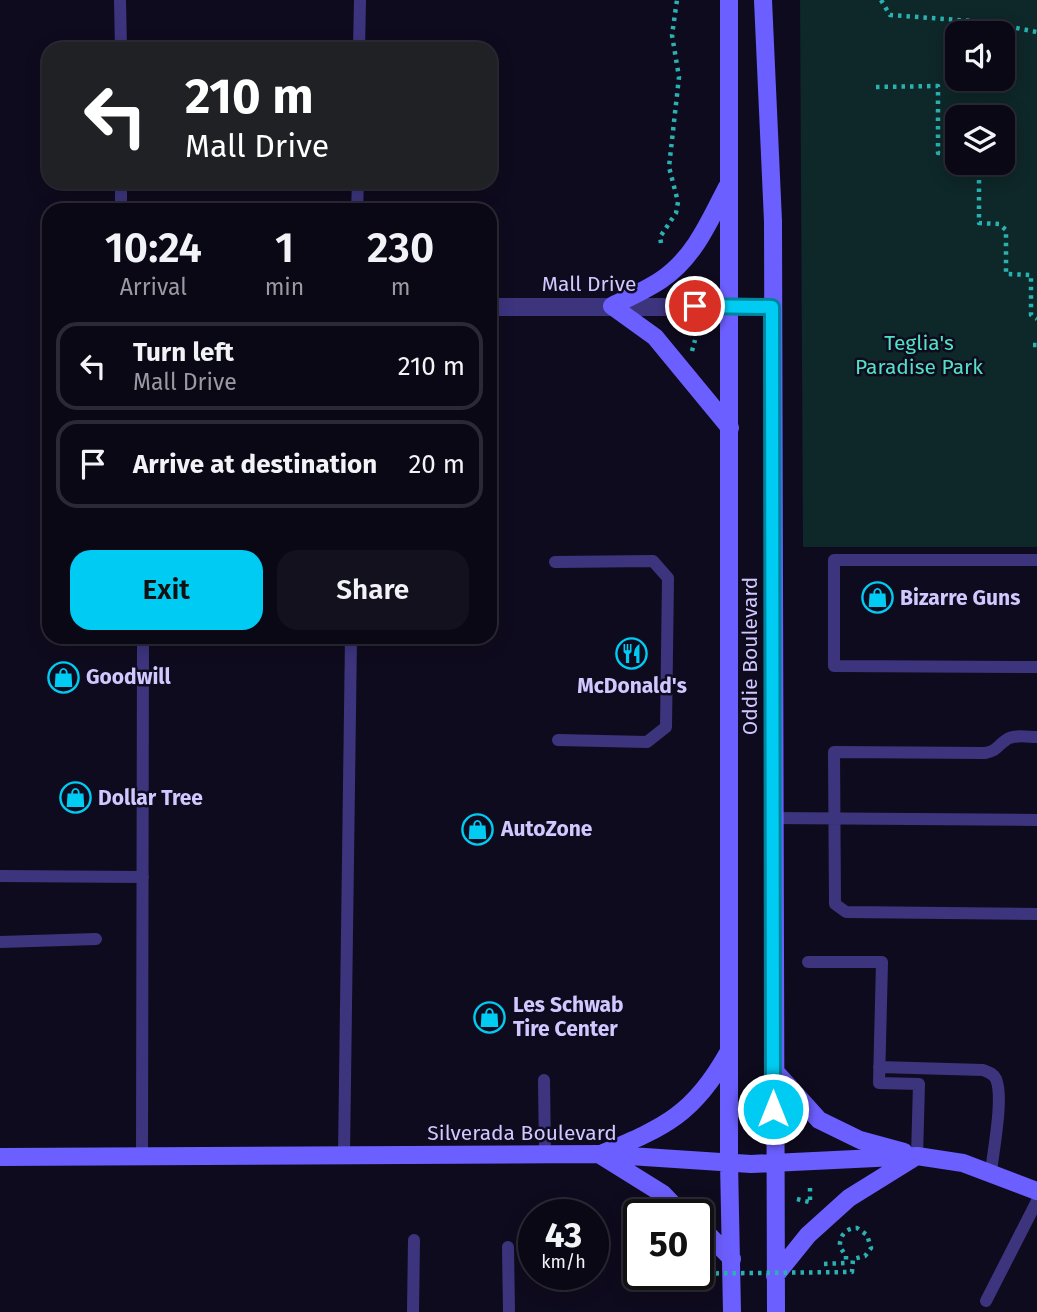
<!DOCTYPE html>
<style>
body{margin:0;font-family:"Fira Sans",sans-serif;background:#14111f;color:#f1f3f6;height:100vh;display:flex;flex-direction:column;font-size:26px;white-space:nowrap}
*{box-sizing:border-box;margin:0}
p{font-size:23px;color:#9a9aa1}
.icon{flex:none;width:38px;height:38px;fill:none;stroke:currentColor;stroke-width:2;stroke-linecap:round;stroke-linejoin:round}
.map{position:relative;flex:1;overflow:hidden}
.panel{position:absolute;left:42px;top:203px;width:455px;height:441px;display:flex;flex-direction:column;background:#0b0816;border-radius:21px;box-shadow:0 4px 18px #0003,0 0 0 2px #2b2935}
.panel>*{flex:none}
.guide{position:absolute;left:42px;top:42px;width:455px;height:147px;border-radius:21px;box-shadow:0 4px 18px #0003,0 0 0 2px #2b2935;background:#202124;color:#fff;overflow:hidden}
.buttons{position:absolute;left:945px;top:21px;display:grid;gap:14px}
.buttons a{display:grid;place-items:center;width:70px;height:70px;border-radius:14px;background:#0b0816;box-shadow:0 4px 18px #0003,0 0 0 2px #2b2935;font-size:35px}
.speed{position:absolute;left:518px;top:1199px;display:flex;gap:14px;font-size:35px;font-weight:700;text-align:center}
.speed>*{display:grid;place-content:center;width:91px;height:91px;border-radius:50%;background:#0b0816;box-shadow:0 4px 18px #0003,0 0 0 2px #2b2935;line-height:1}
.speed small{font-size:18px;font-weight:400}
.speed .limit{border:4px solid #111;border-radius:10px;background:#fff;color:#111}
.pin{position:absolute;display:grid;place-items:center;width:60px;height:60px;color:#fff;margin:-30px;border:4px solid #fff;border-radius:50%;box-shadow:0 2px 7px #0007}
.me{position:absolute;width:77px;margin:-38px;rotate:0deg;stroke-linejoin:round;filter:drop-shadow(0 0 5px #0008)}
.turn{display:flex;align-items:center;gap:24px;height:147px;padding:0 28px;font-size:32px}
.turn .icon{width:91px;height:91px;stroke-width:2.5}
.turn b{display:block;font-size:49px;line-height:60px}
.eta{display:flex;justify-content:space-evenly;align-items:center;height:119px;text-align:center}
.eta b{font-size:42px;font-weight:600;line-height:49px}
.action{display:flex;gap:14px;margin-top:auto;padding:14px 28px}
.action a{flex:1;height:80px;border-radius:21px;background:#00ccf3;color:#111;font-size:28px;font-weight:600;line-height:80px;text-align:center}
.action a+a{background:#14111f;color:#f1f3f6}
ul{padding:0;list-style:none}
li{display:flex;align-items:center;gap:21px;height:88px;margin:0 14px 10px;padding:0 14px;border:4px solid #2b2935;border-radius:21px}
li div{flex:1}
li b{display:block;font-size:26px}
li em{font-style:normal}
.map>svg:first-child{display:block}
</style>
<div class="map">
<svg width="1037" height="1312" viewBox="0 0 1037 1312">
<rect width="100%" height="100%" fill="#0f0b1e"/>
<path fill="#0e2728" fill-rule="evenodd" d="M 800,0 L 1037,0 L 1037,547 L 803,547 ZM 957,33 L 1003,33 L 1003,79 L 957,79 ZM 957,117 L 1003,117 L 1003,163 L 957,163 Z"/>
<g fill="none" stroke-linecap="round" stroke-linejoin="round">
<path stroke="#2ab1b1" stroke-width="4.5" stroke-dasharray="3.5 5" stroke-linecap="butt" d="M 881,0 L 890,15 L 986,22 L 1037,32
M 876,87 L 938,86 L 938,153 L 957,153
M 979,163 L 979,223 L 999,224 L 1006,230 L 1006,274 L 1031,275 L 1031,315 L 1037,319
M 661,243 L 660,237 L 676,213 L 678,202 L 669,167 L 679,77 L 672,35 L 677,0
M 1033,345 L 1037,345
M 692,351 L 695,340
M 810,1188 L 810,1200
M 797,1199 L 813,1203
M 639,1244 L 639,1247
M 824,1264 L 846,1263 L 846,1256"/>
<path stroke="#3c357e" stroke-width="12" d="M 120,0 L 121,49
M 359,49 L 360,0
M 121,182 L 121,210
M 357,210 L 358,182
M 1037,560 L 834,560 L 834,666 L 1037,667
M 555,562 L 653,561 L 668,578 L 666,727 L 647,742 L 558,740
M 1037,737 C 1028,737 1013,734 1006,740 C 997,746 997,751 985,753 L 834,752 L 835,904 L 846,912 L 1037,914
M 773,818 L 1037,820
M 0,876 L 143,877
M 0,942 L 96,939
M 808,962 L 882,962 L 879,1083 L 919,1084 L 917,1156
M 879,1067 L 983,1070 C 988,1072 993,1073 996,1079 C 1004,1098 993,1151 991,1173
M 544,1080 L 545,1155
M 344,1155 L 351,637
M 142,1156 L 143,637
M 508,1247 L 509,1312
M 986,1301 L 1037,1201
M 413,1312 L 414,1240"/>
<path stroke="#3c357e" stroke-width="18" d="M 490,307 L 773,307"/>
<path stroke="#6c5fff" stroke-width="18" d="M 729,0 L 729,1162 L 732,1312
M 763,0 L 773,221 L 776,1312
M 727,187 C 709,222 694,258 661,280 C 646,290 628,298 612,306 L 655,337 L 730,428
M 773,1069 L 819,1120 L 860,1140 L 904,1152
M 603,1153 C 665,1127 694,1114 728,1053
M 602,1156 L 663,1194 L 680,1212 L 686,1211 L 690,1214
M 0,1157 L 599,1154 L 751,1164 L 917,1156 L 963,1163 L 1037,1191
M 698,1224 L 732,1259
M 775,1276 L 808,1235 L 849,1198 L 915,1157"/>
<path stroke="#2ab1b1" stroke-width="4.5" stroke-dasharray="3.5 5" stroke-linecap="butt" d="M 656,1274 L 852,1272 L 853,1259 L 865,1256 L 871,1248 L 867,1235 L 857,1228 C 846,1228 839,1236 840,1247 L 846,1256"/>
</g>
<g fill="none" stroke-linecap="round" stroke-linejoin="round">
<defs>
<path id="route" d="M 695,306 L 772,307 L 773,1109"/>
</defs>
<use href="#route" stroke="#00859e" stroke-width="18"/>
<use href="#route" stroke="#00ccf3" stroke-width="12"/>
</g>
<defs>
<symbol id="shop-ring" viewBox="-11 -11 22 22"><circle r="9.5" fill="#0f0b1e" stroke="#00ccf3" stroke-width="1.5"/><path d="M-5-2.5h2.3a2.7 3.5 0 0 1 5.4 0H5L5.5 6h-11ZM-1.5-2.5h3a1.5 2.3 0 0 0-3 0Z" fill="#00ccf3"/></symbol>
<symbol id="restaurant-ring" viewBox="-11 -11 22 22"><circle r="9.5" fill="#0f0b1e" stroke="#00ccf3" stroke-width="1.5"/><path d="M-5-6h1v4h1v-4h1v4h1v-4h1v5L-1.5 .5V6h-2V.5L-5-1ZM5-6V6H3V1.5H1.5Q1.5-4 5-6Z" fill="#00ccf3"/></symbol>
</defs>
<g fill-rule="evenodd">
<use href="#shop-ring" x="860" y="580" width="35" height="35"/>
<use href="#restaurant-ring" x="614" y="636" width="35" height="35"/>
<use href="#shop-ring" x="46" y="660" width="35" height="35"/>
<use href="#shop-ring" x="58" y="780" width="35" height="35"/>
<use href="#shop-ring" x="460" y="812" width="35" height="35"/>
<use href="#shop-ring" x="472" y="1000" width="35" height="35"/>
</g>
<g text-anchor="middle" stroke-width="5" stroke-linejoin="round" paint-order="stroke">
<g font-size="21" fill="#d1c8ff" stroke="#0f0b1e">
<text x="589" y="291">Mall Drive</text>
<text transform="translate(750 656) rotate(-90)" y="7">Oddie Boulevard</text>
<text x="522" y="1140">Silverada Boulevard</text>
</g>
<g font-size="21" fill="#52e1c5" stroke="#0f0b1e">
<text x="919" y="350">Teglia's<tspan x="919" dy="24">Paradise Park</tspan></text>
</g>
<g font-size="21" font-weight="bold" fill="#d1c8ff" stroke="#0f0b1e" text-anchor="start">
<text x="900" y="605">Bizarre Guns</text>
<text x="86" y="684">Goodwill</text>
<text x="632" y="693" text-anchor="middle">McDonald's</text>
<text x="98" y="805">Dollar Tree</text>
<text x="501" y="836">AutoZone</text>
<text x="513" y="1012">Les Schwab<tspan x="513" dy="24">Tire Center</tspan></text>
</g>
</g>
</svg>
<div class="buttons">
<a><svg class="icon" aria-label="sound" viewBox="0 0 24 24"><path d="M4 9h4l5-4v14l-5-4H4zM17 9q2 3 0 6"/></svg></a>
<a><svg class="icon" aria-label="layers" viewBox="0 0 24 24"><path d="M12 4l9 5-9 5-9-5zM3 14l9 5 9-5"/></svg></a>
</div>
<div class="speed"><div>43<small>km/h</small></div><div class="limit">50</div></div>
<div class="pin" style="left:695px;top:306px;background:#d93025"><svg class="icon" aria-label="arrive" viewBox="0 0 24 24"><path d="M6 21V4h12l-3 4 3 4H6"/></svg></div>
<svg class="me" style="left:773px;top:1109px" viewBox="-20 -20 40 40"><circle r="17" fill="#00ccf3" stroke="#fff" stroke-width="3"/><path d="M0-11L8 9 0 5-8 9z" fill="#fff"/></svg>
<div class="guide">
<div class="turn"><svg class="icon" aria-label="left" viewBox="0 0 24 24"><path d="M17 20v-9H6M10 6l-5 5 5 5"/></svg><div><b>210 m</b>Mall Drive</div></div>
</div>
<section class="panel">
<div class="eta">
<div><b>10:24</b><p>Arrival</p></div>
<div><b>1</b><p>min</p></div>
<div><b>230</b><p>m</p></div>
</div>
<ul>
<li><svg class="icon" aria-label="left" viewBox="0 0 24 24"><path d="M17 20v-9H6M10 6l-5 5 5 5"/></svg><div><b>Turn left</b><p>Mall Drive</p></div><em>210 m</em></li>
<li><svg class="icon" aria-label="arrive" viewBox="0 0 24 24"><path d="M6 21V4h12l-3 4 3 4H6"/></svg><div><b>Arrive at destination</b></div><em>20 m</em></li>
</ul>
<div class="action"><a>Exit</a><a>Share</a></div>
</section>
</div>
